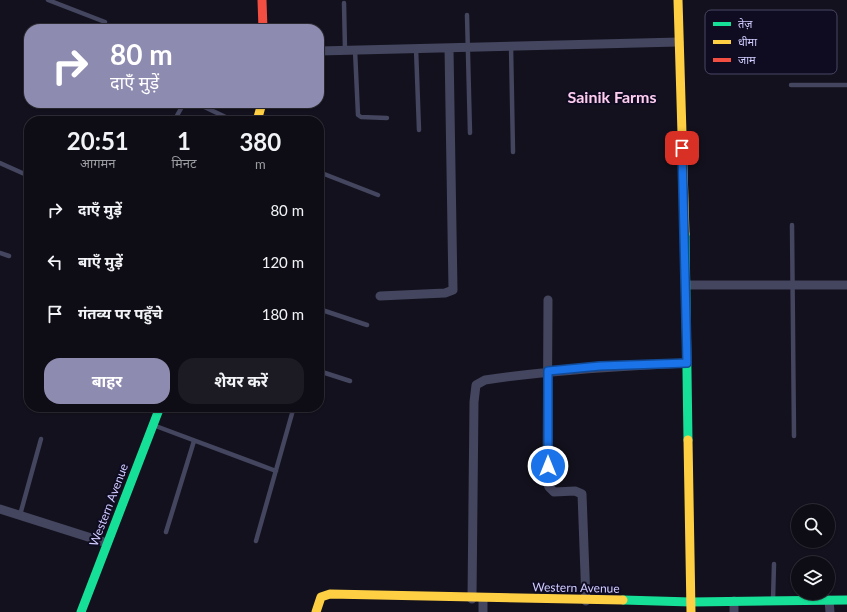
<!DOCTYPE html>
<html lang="hi">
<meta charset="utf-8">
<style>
body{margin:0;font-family:Lato,"Noto Sans Devanagari",sans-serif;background:#1c1b23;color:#f1f3f6;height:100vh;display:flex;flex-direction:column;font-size:15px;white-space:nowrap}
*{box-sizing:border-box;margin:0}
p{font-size:13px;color:#9b9ca1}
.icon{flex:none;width:22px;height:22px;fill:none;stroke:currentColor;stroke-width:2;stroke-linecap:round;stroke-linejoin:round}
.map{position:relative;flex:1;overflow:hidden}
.side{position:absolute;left:24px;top:116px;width:300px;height:296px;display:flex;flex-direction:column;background:#0e0d16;border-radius:16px;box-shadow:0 1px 3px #0004,0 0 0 1px #2e2d35}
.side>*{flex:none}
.top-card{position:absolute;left:24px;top:24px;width:300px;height:84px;border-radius:16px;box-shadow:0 1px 3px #0004,0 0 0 1px #2e2d35;background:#8e8bb0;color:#fff;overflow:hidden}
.controls{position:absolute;left:791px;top:504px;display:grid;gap:8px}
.controls a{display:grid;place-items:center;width:44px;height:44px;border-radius:50%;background:#0e0d16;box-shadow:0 1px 3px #0004,0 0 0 1px #2e2d35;font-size:20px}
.pin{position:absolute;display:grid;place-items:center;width:34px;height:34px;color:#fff;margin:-17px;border-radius:8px;box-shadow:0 2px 6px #0006}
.me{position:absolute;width:44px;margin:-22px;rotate:0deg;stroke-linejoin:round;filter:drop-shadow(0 0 3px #0008)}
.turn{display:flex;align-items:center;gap:14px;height:84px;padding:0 20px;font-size:18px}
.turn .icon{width:52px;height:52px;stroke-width:2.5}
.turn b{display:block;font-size:28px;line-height:34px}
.eta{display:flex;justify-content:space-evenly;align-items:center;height:68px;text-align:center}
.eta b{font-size:24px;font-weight:700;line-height:28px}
.action{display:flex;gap:8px;margin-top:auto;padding:8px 20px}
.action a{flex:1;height:46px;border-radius:16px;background:#8e8bb0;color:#fff;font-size:16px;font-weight:700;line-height:46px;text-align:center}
.action a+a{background:#1c1b23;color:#f1f3f6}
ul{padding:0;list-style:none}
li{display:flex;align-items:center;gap:12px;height:52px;padding:0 20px}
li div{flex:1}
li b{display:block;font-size:15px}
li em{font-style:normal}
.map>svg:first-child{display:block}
</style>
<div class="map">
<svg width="847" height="612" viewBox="0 0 847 612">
<rect width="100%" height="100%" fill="#12111d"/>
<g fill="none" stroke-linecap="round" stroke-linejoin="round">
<path stroke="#44455e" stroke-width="4.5" d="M 48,0 L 105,22
M 344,3 L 345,50
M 467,15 L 470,133
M 511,46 L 513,152
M 416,48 L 419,130
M 355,50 L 358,115 L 361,117 L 387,118
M 791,85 L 847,85
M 196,103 L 234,121
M 174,121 L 184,103
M 0,163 L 29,176
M 319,172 L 378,195
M 792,225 L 794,436
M 0,253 L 9,256
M 319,309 L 367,325
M 319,371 L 350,381
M 153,425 L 276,471
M 20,515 L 41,439
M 166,532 L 194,441
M 256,541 L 293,410
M 773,600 L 774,564"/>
<path stroke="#44455e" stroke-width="9" d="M 319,51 L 679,42
M 686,285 L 847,285
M 380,296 L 445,293 L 453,290 L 449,48
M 548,300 L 547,482 L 549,487 L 554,492 L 575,491 L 582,494 L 586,601
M 0,509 L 107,543
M 472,599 L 474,402 L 476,385 L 485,380 C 552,370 619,366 687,363
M 829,600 L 830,612
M 734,601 L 734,612
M 483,612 L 483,599"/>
<path stroke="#16e098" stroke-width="9" d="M 685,234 L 688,440
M 623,600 L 691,602 L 847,600
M 81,612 L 160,407"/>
<path stroke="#ffcf43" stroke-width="9" d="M 678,0 L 685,234
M 257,121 L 262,103
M 688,440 L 691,612
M 316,612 L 321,597 L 330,594 L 623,600"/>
<path stroke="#f24e42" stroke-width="9" d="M 262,0 L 263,29"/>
</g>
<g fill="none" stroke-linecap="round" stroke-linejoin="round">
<defs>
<path id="route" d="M 548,466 L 548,371 L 600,366 L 687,363 L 682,148"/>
</defs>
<use href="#route" stroke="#114b97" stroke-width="10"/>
<use href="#route" stroke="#1a73e8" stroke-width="7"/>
</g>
<g text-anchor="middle" stroke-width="4" stroke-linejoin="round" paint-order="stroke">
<g font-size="12" fill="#d0ccff" stroke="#0f0c22">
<text transform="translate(109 505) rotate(-69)" y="4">Western Avenue</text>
<text transform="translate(576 588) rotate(1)" y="4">Western Avenue</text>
</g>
<g font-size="16" font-weight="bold" fill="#ffceef" stroke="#0f0c22">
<text x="612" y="103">Sainik Farms</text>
</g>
</g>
<rect x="705" y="10" width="132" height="64" rx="6" fill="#0f0c22" stroke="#494664" stroke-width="1"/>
<rect x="713" y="22" width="18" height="4" fill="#16e098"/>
<rect x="713" y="40" width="18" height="4" fill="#ffcf43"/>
<rect x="713" y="58" width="18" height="4" fill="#f24e42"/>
<g font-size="11" fill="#d0ccff">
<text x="738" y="28">तेज़</text>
<text x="738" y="46">धीमा</text>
<text x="738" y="64">जाम</text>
</g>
</svg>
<div class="controls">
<a><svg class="icon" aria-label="search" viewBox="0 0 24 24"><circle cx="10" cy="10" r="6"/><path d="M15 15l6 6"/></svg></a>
<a><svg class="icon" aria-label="layers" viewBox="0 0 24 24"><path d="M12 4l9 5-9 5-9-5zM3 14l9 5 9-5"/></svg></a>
</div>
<div class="pin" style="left:682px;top:148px;background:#d93025"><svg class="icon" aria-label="arrive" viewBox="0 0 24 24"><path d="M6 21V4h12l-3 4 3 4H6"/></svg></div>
<svg class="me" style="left:548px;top:466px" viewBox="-20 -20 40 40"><circle r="17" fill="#1a73e8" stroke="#fff" stroke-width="3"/><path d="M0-11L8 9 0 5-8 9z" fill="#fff"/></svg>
<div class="top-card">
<div class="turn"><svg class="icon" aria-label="right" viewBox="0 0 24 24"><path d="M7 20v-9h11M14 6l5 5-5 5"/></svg><div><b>80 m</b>दाएँ मुड़ें</div></div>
</div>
<section class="side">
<div class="eta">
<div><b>20:51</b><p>आगमन</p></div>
<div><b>1</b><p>मिनट</p></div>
<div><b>380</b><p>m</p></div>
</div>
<ul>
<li><svg class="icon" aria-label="right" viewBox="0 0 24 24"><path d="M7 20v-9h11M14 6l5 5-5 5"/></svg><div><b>दाएँ मुड़ें</b></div><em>80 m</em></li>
<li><svg class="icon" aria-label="left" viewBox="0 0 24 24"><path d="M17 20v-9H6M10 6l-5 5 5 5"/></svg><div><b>बाएँ मुड़ें</b></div><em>120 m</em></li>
<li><svg class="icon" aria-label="arrive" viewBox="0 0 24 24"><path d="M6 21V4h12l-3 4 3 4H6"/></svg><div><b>गंतव्य पर पहुँचे</b></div><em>180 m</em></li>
</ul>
<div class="action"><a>बाहर</a><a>शेयर करें</a></div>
</section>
</div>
